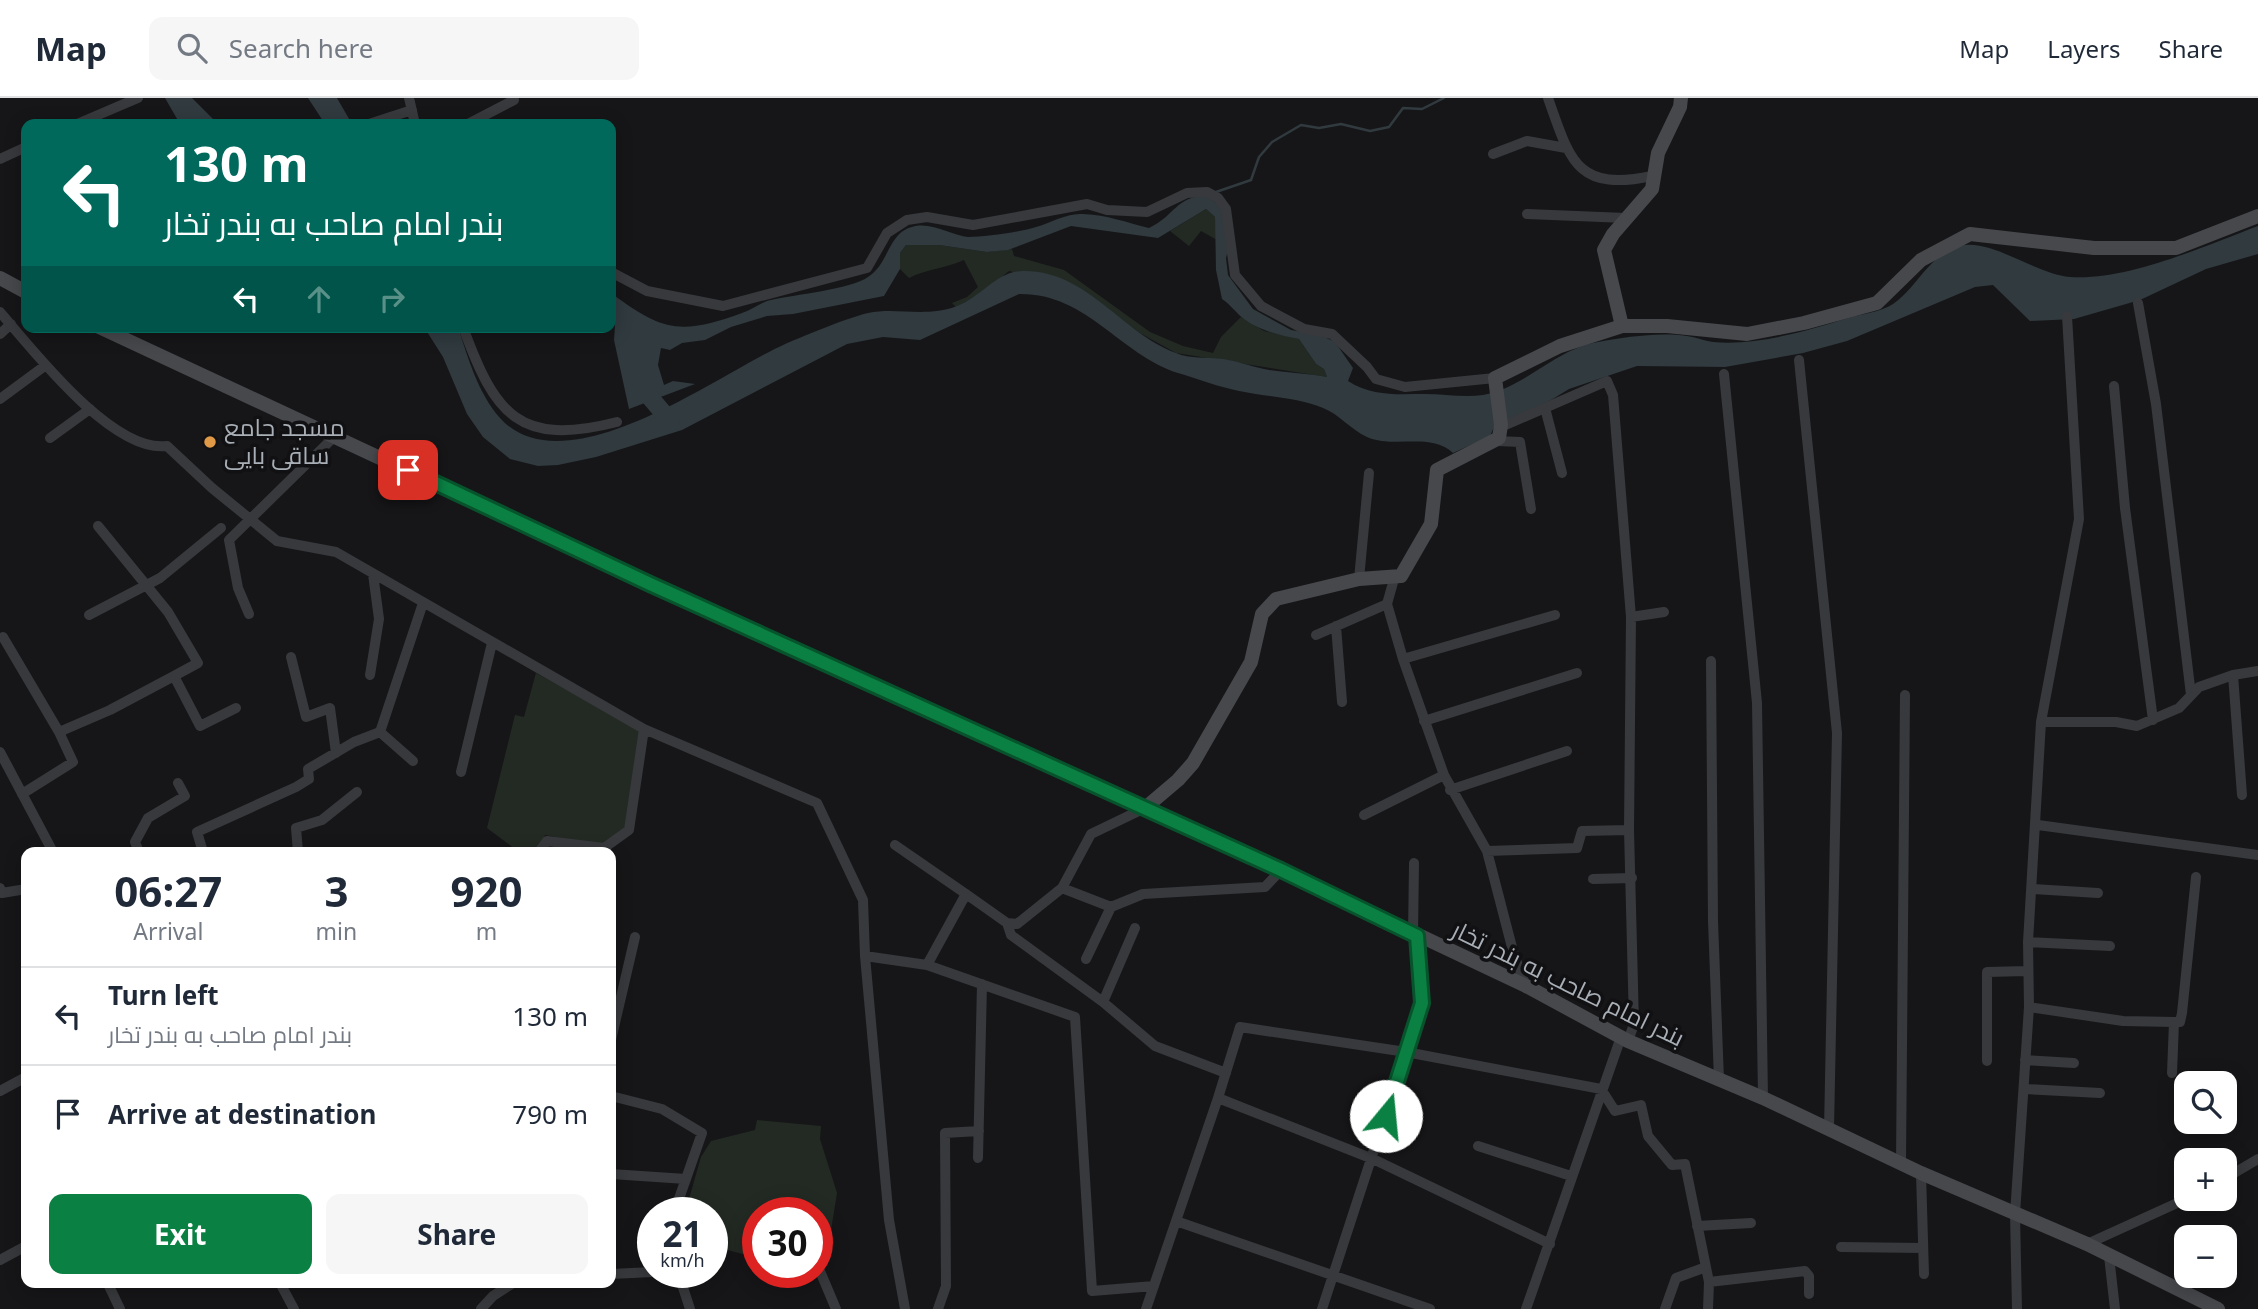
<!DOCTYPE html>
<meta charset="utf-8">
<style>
body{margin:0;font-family:"Noto Sans",Cairo,sans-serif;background:#f6f6f7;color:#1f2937;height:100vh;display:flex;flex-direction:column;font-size:26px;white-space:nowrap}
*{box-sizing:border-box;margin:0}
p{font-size:23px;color:#747a83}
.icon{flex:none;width:38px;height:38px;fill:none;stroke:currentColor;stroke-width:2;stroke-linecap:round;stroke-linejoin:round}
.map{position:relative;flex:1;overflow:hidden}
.drawer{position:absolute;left:21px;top:749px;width:595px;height:441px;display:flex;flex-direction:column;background:#fff;border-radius:14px;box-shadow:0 4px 18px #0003}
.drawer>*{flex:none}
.guide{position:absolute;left:21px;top:21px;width:595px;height:214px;border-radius:14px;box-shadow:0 4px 18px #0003;background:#00695c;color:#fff;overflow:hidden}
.buttons{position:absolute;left:2174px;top:973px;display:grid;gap:14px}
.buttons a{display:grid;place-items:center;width:63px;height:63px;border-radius:14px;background:#fff;box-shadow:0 4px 18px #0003;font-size:35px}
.speed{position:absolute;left:637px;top:1099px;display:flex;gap:14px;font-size:35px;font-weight:700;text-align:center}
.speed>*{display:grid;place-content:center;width:91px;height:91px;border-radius:50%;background:#fff;box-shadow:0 4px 18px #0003;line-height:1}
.speed small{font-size:18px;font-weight:400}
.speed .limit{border:10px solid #d22;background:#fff;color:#111}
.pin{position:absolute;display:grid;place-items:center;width:60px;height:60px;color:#fff;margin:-30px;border-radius:14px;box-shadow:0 4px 10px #0006}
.me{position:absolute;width:77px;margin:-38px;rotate:17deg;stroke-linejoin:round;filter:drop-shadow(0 0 5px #0008)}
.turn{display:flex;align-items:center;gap:24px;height:147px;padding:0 28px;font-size:32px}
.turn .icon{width:91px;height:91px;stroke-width:2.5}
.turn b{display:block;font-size:49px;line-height:60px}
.lanes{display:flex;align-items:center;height:66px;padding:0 28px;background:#0003;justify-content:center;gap:35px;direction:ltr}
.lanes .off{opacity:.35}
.eta{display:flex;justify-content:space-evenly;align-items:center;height:119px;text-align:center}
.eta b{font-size:42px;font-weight:700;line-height:49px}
.button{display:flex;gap:14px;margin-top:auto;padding:14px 28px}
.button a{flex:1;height:80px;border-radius:14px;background:#0b8043;color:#fff;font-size:28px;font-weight:700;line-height:80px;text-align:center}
.button a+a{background:#f6f6f7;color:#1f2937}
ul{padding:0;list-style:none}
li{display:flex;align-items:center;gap:21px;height:98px;padding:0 28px;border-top:2px solid #e0e1e3}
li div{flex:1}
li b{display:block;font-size:26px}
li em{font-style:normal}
header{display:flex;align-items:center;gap:42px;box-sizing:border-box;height:98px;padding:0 35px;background:#fff;border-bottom:2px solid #e0e1e3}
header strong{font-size:33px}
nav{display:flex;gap:38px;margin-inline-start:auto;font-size:24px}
.search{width:490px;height:63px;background:#f6f6f7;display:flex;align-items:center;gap:18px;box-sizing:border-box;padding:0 24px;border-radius:14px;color:#747a83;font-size:26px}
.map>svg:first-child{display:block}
</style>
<header>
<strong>Map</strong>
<div class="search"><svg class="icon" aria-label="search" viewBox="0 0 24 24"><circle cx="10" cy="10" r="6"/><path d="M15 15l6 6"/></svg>Search here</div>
<nav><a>Map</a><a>Layers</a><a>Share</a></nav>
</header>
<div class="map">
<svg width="2258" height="1211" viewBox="0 0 2258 1211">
<rect width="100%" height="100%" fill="#161618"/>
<path fill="#232a23" d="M 1206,111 L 1215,119 L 1217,142 L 1201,133 L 1189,148 L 1170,133 Z
M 906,147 L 939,147 L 987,154 L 1012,151 L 1014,158 L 1064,172 L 1150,234 L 1183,248 L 1213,255 L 1221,239 L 1241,219 L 1264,233 L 1299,241 L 1316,266 L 1324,271 L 1327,279 L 1176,255 L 1140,235 L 1080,191 L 1009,173 L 980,197 L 956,209 L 952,205 L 967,199 L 978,189 L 964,162 C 944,171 926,171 909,180 L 900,171 L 900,155 Z
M 536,575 L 642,633 L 627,729 L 602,748 L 545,737 L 539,754 L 519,754 L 487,730 L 515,617 L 524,619 Z
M 757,1022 L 821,1028 L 820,1041 L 837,1095 L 829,1145 L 817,1151 L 817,1115 L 758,1115 L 758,1160 L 712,1148 L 712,1115 L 685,1115 L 701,1059 L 711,1043 L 755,1032 Z"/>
<path fill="#303a3f" d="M 165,0 L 192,0 L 218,26 L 180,26 Z
M 308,0 L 337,0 L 352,26 L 325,26 Z
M 1207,97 L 1223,111 L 1230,144 L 1226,160 L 1228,177 L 1253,211 L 1291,232 L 1320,237 L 1335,244 L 1353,270 L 1348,283 C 1373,299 1398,296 1425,296 C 1444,296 1464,300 1483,297 C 1525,290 1555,251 1598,244 C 1626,239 1658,234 1687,238 C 1696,239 1704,243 1713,244 C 1757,248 1806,233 1848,220 C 1861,216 1881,214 1893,206 C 1917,190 1930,155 1960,148 C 1991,140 2035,176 2070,179 C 2127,183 2205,148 2258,128 L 2258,156 L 2206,171 L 2140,202 L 2074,221 L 2030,223 L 1993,187 L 1975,189 L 1847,243 L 1803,255 L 1725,269 L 1637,268 L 1569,291 L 1520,321 L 1495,327 L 1490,338 L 1453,355 C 1431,334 1394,351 1367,339 C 1351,332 1339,316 1323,310 C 1296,299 1267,299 1239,293 C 1219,289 1198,281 1178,275 C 1119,256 1087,195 1019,196 L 920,242 L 883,239 L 847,246 L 682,332 L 596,359 L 558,367 L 538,368 L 510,361 L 483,339 L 467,316 L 443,259 L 424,229 L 458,229 C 468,260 478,295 500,320 C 564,391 716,278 779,249 C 800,239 847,220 868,215 C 897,209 926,220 957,208 C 982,199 997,172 1025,173 C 1087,173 1122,235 1176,255 C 1190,261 1207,259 1223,261 C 1237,263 1250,268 1264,271 C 1284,275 1306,275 1327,279 L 1324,271 L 1316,266 L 1299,241 C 1279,237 1260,233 1244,221 C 1236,215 1231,207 1222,201 L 1216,172 L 1215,119 L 1206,111 L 1158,140 L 1071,128 L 1008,152 L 987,154 L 939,147 L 906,147 L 900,155 L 900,171 L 884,198 L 793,216 L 767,218 L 731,229 L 705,242 L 682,245 L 670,252 L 661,250 L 658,267 L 664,287 L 673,283 L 695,286 L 629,311 L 614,242 L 615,228 L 611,222 L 611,195 C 663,234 681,237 742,215 C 752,212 761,204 771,202 C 793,197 851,191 868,179 C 889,166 888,135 912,129 C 931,123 953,138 968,139 C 985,139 1020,134 1036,129 C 1050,125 1067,115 1082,116 C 1104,116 1128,125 1149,130 C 1176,117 1175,99 1207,97 Z"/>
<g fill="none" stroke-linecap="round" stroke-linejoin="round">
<path stroke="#303a3f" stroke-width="2.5" d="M 1216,94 L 1251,82 L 1259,59 L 1272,44 L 1301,27 L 1319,30 L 1341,26 L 1370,33 L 1389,29 L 1403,10 L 1422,11 L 1444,0"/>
<path stroke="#303a3f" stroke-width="18" d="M 641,283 L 643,291 L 671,324"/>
<path stroke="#37393c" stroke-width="10" d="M 409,0 L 415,26
M 1548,0 C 1570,62 1576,94 1652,78
M 77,26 L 138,0
M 369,26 L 412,12
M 468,26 L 514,2
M 1493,56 L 1527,43 L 1566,50
M 0,61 L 26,49
M 1527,116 L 1626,120
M 611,174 L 647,193 L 723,208 L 867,170 L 887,135 L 907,122 L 927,119 L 973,127 L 1087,106 L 1107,112 L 1147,114 L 1187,95 L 1207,94 L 1218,100 L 1226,111 L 1235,177 L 1261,208 L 1304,231 L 1332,236 L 1367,269 L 1376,281 L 1405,289 L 1495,280
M 2138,205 L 2156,306 L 2191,597
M 0,214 C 33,252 112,355 167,348 L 212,390 L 277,443 L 336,454 L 644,631 L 817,705 L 863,802 L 865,858 L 927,867 L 966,796 L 1007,825 L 1011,837 L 1103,904 L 1155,948 L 1226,975
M 463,229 C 495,317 519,349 617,324
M 0,236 L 11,226
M 1799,262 L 1837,635 L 1829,1031
M 1724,276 L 1757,605 L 1763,1000
M 2114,288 L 2125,410 L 2153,622
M 0,301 L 46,267
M 1545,310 L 1562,375
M 1501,329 L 1607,283 L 1613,297 L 1631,519 L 1629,732 L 1634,926 L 1628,943
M 50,340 L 90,311
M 1497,343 L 1520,344 L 1531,411
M 98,428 L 168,514 L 198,565 L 174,578
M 1359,481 L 1369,375
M 1394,481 L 1387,506 L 1403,561 L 1444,677 L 1487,753 L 1514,857 L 1526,888
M 249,516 L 238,490 L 229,442 L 335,338
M 89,517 L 160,480 L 221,430
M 1631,519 L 1664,514
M 1336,528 L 1342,604
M 1316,537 L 1387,506
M 3,539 L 59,634 L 73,664 L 22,696
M 291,559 L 306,619 L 330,610 L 336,655
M 1403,561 L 1555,517
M 1711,563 L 1713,823 L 1719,982
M 370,577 L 379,521 L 373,476
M 2233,577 L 2242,697
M 1424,623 L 1577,575
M 2041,624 L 2116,624 L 2137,628 L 2179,610 L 2199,589 L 2233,577 L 2258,573
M 59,634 L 110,612 L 174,578 L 200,628 L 236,610
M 380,634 L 413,663
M 0,654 L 53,754
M 461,674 L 492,545
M 1450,692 L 1567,653
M 1364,717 L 1444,677
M 2038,727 L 2258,757
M 895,747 L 966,796
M 1487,753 L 1577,750 L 1582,733 L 1629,732
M 139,754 L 135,744 L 148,720 L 185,698 L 178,685
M 203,754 L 197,734 L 296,689 L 309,681 L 308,671 L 354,644 L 380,634 L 423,505
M 298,754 L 296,730 L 322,722 L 357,694
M 539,754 L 547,743 L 604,750 L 629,732 L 644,631
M 1593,781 L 1632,780
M 0,790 L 2,795 L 26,791
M 1062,790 L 1111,809
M 2033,791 L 2098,795
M 1007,825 L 1017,826 L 1062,790 L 1091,736 L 1145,710
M 1413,837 L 1414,765
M 2028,844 L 2110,848
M 865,858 L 889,1122 L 905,1211
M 1086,861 L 1111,809 L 1143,796 L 1265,789 L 1281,772
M 927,867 L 1075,919 L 1092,1193 L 1154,1188
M 1103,904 L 1135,830
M 2029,909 L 2123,923 L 2174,924 L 2172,975
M 2174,924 L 2180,924 L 2182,915 L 2196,779
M 611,942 L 635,839
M 2025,962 L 2074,965
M 1987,963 L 1987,874 L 2027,873
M 2025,991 L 2100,995
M 0,993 L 26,979
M 611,998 L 662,1011 L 702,1035 L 674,1115
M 1478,1048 L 1571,1078
M 978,1060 L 982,886
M 1901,1064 L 1905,597
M 1921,1075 L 1924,1176
M 611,1076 L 686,1081
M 2224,1081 L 2258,1061
M 1176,1123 L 1218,1000
M 1697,1128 L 1751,1125
M 1550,1146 L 1373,1061 L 1218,1000 L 1240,929 L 1406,954 L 1601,991 L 1615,1013 L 1641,1007 L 1648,1038 L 1672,1067 L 1685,1066 L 1709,1184 L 1708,1211
M 2087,1146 L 2186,1101
M 1841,1149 L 1923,1150
M 2109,1158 L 2115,1211
M 0,1162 L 26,1148
M 817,1166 L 836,1211
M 678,1174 L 690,1211
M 611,1176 L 653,1174
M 1709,1184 L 1805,1173 L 1809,1178 L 1809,1196
M 280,1185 L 294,1211
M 109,1188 L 120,1211
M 481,1211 L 493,1198 L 513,1185
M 938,1211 L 946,1188 L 945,1035 L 979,1033
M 1146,1211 L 1176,1123 L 1430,1211
M 1322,1211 L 1422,905 L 1417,838
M 1526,1211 L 1621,939
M 1665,1211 L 1676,1180 L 1706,1169
M 2017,1211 L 2015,1116 L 2029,909 L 2028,844 L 2041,624 L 2079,421 L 2067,218"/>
<path stroke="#46484c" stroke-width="14" d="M 0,180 L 26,194
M 1622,228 L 1667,228 L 1747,236 L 1804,225 L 1877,205 L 1921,162 L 1970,136 L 2094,150 L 2176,150 L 2258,118
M 99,229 L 650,486 L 1281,772 L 1526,888 L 1628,943 L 1763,1000 L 1921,1075 L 2087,1146 L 2218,1211
M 1145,710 L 1178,682 L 1193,665 L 1251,564 L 1262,516 L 1276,501 L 1359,481 L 1401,478 L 1431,426 L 1437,372 L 1499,340 L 1501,327 L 1495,280 L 1560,248 L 1622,228 L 1604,152 L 1613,136 L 1652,91 L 1658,55 L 1680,9 L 1681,0"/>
</g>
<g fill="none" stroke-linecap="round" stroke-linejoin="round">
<defs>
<path id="route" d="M 408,372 L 650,486 L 1281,772 L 1417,838 L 1422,905 L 1386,1018"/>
</defs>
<use href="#route" stroke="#07532c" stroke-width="18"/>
<use href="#route" stroke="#0b8043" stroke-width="12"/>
</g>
<circle fill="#e09946" stroke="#111113" stroke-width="2.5" cx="210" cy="344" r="7"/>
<g text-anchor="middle" stroke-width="7" stroke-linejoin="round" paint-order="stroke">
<g font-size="24" fill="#a9afb6" stroke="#111113" text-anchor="start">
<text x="224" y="338">مسجد جامع<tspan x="224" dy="28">ساقی بایی</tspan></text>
</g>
<g font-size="24" fill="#a9afb6" stroke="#111113">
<text transform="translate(1568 886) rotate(26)" y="8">بندر امام صاحب به بندر تخار</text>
</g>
</g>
</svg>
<div class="buttons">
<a><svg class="icon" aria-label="search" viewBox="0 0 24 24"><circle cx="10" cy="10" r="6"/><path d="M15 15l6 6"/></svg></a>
<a>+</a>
<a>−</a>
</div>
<div class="speed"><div>21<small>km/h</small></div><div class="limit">30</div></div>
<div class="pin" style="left:408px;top:372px;background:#d93025"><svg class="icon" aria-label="arrive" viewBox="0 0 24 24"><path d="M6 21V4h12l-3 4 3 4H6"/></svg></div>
<svg class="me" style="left:1386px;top:1018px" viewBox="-20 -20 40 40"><circle r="19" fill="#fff"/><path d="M0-13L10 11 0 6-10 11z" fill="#0b8043"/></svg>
<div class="guide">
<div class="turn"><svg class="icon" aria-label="left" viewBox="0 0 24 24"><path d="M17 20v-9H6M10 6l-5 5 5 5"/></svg><div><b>130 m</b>بندر امام صاحب به بندر تخار</div></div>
<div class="lanes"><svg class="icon" aria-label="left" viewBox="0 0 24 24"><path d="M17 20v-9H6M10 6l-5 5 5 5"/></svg><svg class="icon off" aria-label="ahead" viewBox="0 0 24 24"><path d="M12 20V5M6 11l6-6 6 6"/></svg><svg class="icon off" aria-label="right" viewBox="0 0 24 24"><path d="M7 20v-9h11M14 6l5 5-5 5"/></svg></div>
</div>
<section class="drawer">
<div class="eta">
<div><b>06:27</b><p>Arrival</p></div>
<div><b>3</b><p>min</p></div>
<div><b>920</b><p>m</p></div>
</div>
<ul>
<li><svg class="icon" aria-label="left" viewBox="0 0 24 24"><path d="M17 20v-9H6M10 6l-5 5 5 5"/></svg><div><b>Turn left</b><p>بندر امام صاحب به بندر تخار</p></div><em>130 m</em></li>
<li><svg class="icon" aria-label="arrive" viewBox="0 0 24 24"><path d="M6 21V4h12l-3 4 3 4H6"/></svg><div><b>Arrive at destination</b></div><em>790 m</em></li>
</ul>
<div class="button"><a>Exit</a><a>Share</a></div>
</section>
</div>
